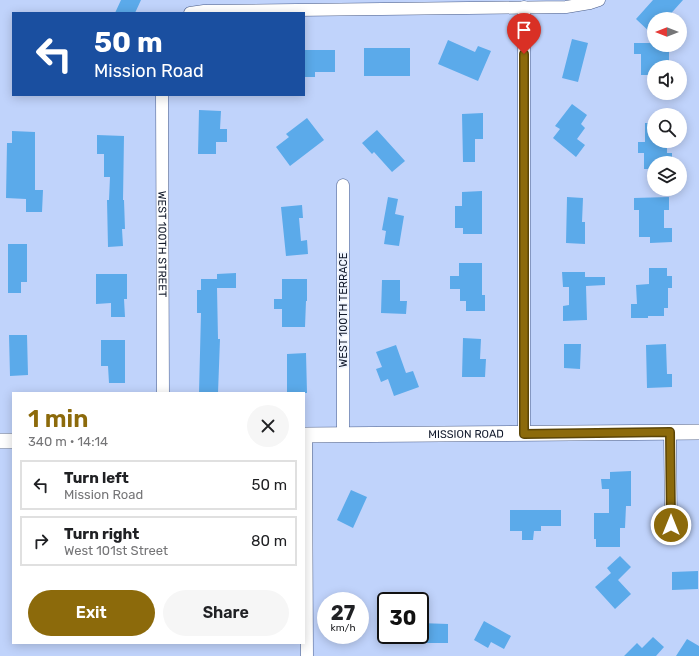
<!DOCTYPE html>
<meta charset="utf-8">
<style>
body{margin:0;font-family:Rubik,sans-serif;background:#f6f6f6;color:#202124;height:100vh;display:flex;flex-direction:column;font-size:15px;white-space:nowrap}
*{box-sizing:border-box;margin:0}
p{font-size:13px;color:#757577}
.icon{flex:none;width:22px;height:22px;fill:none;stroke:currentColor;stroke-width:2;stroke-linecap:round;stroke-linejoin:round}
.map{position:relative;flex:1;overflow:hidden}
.drawer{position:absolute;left:12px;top:392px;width:293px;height:252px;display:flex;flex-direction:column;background:#fff;border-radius:0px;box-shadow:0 2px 10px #0003}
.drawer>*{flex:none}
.guide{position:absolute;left:12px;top:12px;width:293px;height:84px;border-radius:0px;box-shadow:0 2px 10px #0003;background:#1a4fa0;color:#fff;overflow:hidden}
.needle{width:26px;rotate:270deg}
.fabs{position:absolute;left:647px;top:12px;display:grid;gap:8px}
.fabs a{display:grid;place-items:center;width:40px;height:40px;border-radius:50%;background:#fff;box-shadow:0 2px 10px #0003;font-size:20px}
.speed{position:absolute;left:317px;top:592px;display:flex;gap:8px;font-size:20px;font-weight:700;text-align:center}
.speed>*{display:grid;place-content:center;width:52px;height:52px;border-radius:50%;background:#fff;box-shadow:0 2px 10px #0003;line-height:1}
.speed small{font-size:10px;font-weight:400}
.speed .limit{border:2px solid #111;border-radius:6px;background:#fff;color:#111}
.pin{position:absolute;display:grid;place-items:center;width:34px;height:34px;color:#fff;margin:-41px -17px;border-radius:50% 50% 50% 0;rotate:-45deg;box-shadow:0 0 4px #0007}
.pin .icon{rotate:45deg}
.me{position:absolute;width:44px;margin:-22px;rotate:0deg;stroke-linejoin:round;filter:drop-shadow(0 0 3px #0008)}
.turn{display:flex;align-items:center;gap:14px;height:84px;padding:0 16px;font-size:18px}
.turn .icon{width:52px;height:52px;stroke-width:2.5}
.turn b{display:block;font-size:28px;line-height:34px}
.round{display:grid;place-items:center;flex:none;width:42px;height:42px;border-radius:21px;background:#f6f6f6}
.headline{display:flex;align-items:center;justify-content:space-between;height:68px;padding:0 16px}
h1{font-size:24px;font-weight:600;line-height:30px;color:#8c6a0b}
.primary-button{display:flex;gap:8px;margin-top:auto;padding:8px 16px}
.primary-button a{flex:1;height:46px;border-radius:24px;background:#8c6a0b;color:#fff;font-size:16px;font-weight:600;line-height:46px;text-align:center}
.primary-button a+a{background:#f6f6f6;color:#202124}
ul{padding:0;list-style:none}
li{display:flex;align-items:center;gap:12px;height:50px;margin:0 8px 6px;padding:0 8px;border:2px solid #e0e0e0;border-radius:0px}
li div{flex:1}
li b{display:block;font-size:15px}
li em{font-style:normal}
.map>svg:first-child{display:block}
</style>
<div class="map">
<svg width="699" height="656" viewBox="0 0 699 656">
<rect width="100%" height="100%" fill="#c0d3fb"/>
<path fill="#5baaea" d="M 121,0 L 141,0 L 135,13 L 115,13 Z
M 653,0 L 683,0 L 666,19 L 654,19 L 654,36 L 636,19 Z
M 572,39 L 588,43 L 578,82 L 562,78 Z
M 448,40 L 475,52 L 478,46 L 491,51 L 478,81 L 438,64 Z
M 634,43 L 654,43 L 654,45 L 669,45 L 669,67 L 654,67 L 654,75 L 641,75 L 641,54 L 634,54 Z
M 364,48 L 410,48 L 410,76 L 364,76 Z
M 304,50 L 335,50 L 335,72 L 315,72 L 315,77 L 304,77 Z
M 572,104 L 587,115 L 581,124 L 585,128 L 577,139 L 585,145 L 576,157 L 553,138 L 560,129 L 555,126 Z
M 199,110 L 221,111 L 220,129 L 227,129 L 227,142 L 216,142 L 216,154 L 198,154 Z
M 483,113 L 483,139 L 475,139 L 475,162 L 463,162 L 462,114 Z
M 307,118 L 324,140 L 290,166 L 276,147 L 289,137 L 286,134 Z
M 645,123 L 654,123 L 654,141 L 667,141 L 667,153 L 672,153 L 672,163 L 654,163 L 654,169 L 644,169 L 644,153 L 638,153 L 638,142 L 645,142 Z
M 377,130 L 405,161 L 392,172 L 374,152 L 372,154 L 362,143 Z
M 12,131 L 35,132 L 35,190 L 43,190 L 42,212 L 26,212 L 26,199 L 6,198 L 7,143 L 12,143 Z
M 97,135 L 124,136 L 123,200 L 124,200 L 125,229 L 122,229 L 123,246 L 108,247 L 107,200 L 109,200 L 110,177 L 104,177 L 104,154 L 97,154 Z
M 482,191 L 482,234 L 463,234 L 463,228 L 455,228 L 455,206 L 462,206 L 462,192 Z
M 388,197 L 398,199 L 395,214 L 404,216 L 399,246 L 384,244 L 386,231 L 382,230 Z
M 567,197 L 583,198 L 582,222 L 585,222 L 585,244 L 566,243 Z
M 669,197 L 669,210 L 664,210 L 664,228 L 672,228 L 672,242 L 650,243 L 650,237 L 639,237 L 639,210 L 634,210 L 634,198 Z
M 302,205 L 303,218 L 299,218 L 301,241 L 307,240 L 308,254 L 286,256 L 281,207 Z
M 8,244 L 27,244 L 27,282 L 21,282 L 21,293 L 8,293 Z
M 459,263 L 482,263 L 482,295 L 485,295 L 485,311 L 466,311 L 466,301 L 460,301 L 460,289 L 450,289 L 450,276 L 459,276 Z
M 649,268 L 667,268 L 667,276 L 672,276 L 672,288 L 668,288 L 668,308 L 664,308 L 664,316 L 648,316 L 648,318 L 631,318 L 631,304 L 637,304 L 636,285 L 649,284 Z
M 562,272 L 585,272 L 585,277 L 605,277 L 605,285 L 586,286 L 587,320 L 563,321 L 563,306 L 569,305 L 569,287 L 563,287 Z
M 236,273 L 236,288 L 217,288 L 218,339 L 220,339 L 218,393 L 199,393 L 201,313 L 197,313 L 197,290 L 201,290 L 201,279 L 217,279 L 217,274 Z
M 96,274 L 127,274 L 127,299 L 124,299 L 125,317 L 111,317 L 111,303 L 96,304 Z
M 282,279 L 307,279 L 307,301 L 306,301 L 305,327 L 282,327 L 282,309 L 274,309 L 274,299 L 282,299 Z
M 382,280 L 400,280 L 400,301 L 407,301 L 406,314 L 381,313 Z
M 9,335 L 27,335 L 28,375 L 10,376 Z
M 463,338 L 481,339 L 480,359 L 486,359 L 485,377 L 462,377 Z
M 101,340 L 125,340 L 125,383 L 109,383 L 108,366 L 101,366 Z
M 564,344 L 581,344 L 580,369 L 564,368 Z
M 666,344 L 667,374 L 672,374 L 672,387 L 647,388 L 646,345 Z
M 396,345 L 406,373 L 413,371 L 419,387 L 394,396 L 388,379 L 381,382 L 376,369 L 382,367 L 376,352 Z
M 306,353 L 307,393 L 287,393 L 287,354 Z
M 631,471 L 631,506 L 626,506 L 625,528 L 620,528 L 620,547 L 596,547 L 596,539 L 594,539 L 594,513 L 609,513 L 609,489 L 602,489 L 601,479 L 610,479 L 610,472 Z
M 351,490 L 367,497 L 353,528 L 337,520 Z
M 510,510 L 561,510 L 561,526 L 541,526 L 541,531 L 534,531 L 533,540 L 522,540 L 522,531 L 510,531 Z
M 620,556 L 631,567 L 618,580 L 631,594 L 615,609 L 595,587 L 611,573 L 607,568 Z
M 698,571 L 698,589 L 672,590 L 672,572 Z
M 484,621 L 511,636 L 504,649 L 491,642 L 488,648 L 474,640 Z
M 420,623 L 448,624 L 448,643 L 420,643 Z
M 653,637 L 664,647 L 656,656 L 624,656 L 637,643 L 642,648 Z
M 687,639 L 699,646 L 699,656 L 676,656 Z"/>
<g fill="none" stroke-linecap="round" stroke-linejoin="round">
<defs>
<g id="minor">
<path d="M 524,7 L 524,434"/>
<path d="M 190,13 L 204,11 L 566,7 L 590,3 L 599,0"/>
<path id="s1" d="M 162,95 L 163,393"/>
<path d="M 670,432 L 671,525"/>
<path d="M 306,435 L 307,656"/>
<path d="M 343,435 L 343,185"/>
</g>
<g id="major">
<path id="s2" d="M 304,435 L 699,432"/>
<path d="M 0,441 L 13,441"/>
</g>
</defs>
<use href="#minor" stroke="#495c88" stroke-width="13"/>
<use href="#major" stroke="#495c88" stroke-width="16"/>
<use href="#minor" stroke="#fff" stroke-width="12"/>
<use href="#major" stroke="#fff" stroke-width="15"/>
</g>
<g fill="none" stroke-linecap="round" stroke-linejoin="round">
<defs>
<path id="route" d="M 524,54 L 524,434 L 670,432 L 671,525"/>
</defs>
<use href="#route" stroke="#5b4507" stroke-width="10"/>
<use href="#route" stroke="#8c6a0b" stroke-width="7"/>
</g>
<g text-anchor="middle" stroke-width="3.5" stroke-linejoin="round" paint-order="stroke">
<g font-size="11" fill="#10182a" stroke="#eff4fe">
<text dy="4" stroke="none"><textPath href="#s1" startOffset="149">WEST 100TH STREET</textPath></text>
<text transform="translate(343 310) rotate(-90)" y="4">WEST 100TH TERRACE</text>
<text dy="4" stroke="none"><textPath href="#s2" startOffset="162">MISSION ROAD</textPath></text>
</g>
</g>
</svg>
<div class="fabs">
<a><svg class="needle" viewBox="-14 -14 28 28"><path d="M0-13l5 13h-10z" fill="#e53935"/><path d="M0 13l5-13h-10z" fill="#757577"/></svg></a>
<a><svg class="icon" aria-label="sound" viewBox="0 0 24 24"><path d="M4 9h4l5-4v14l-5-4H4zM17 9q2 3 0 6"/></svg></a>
<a><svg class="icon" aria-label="search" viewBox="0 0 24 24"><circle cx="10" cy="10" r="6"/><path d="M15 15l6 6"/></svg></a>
<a><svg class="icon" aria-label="layers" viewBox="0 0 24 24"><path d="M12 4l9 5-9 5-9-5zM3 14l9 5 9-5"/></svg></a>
</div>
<div class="speed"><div>27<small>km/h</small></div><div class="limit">30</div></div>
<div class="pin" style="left:524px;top:54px;background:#d93025"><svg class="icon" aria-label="arrive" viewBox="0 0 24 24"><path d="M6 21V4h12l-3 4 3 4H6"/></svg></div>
<svg class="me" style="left:671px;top:525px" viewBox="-20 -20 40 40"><circle r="17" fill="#8c6a0b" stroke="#fff" stroke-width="3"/><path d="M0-11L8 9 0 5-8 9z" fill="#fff"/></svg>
<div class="guide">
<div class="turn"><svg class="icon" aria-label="left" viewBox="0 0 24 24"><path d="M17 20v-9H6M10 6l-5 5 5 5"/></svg><div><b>50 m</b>Mission Road</div></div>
</div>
<section class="drawer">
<div class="headline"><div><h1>1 min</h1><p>340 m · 14:14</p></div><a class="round"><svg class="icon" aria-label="close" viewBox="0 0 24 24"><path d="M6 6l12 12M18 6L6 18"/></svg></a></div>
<ul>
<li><svg class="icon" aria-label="left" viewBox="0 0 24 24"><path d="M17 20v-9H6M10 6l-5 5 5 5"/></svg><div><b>Turn left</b><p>Mission Road</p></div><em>50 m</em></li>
<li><svg class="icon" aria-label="right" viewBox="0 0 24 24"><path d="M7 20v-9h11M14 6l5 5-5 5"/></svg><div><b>Turn right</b><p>West 101st Street</p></div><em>80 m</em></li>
</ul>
<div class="primary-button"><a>Exit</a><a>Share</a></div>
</section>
</div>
